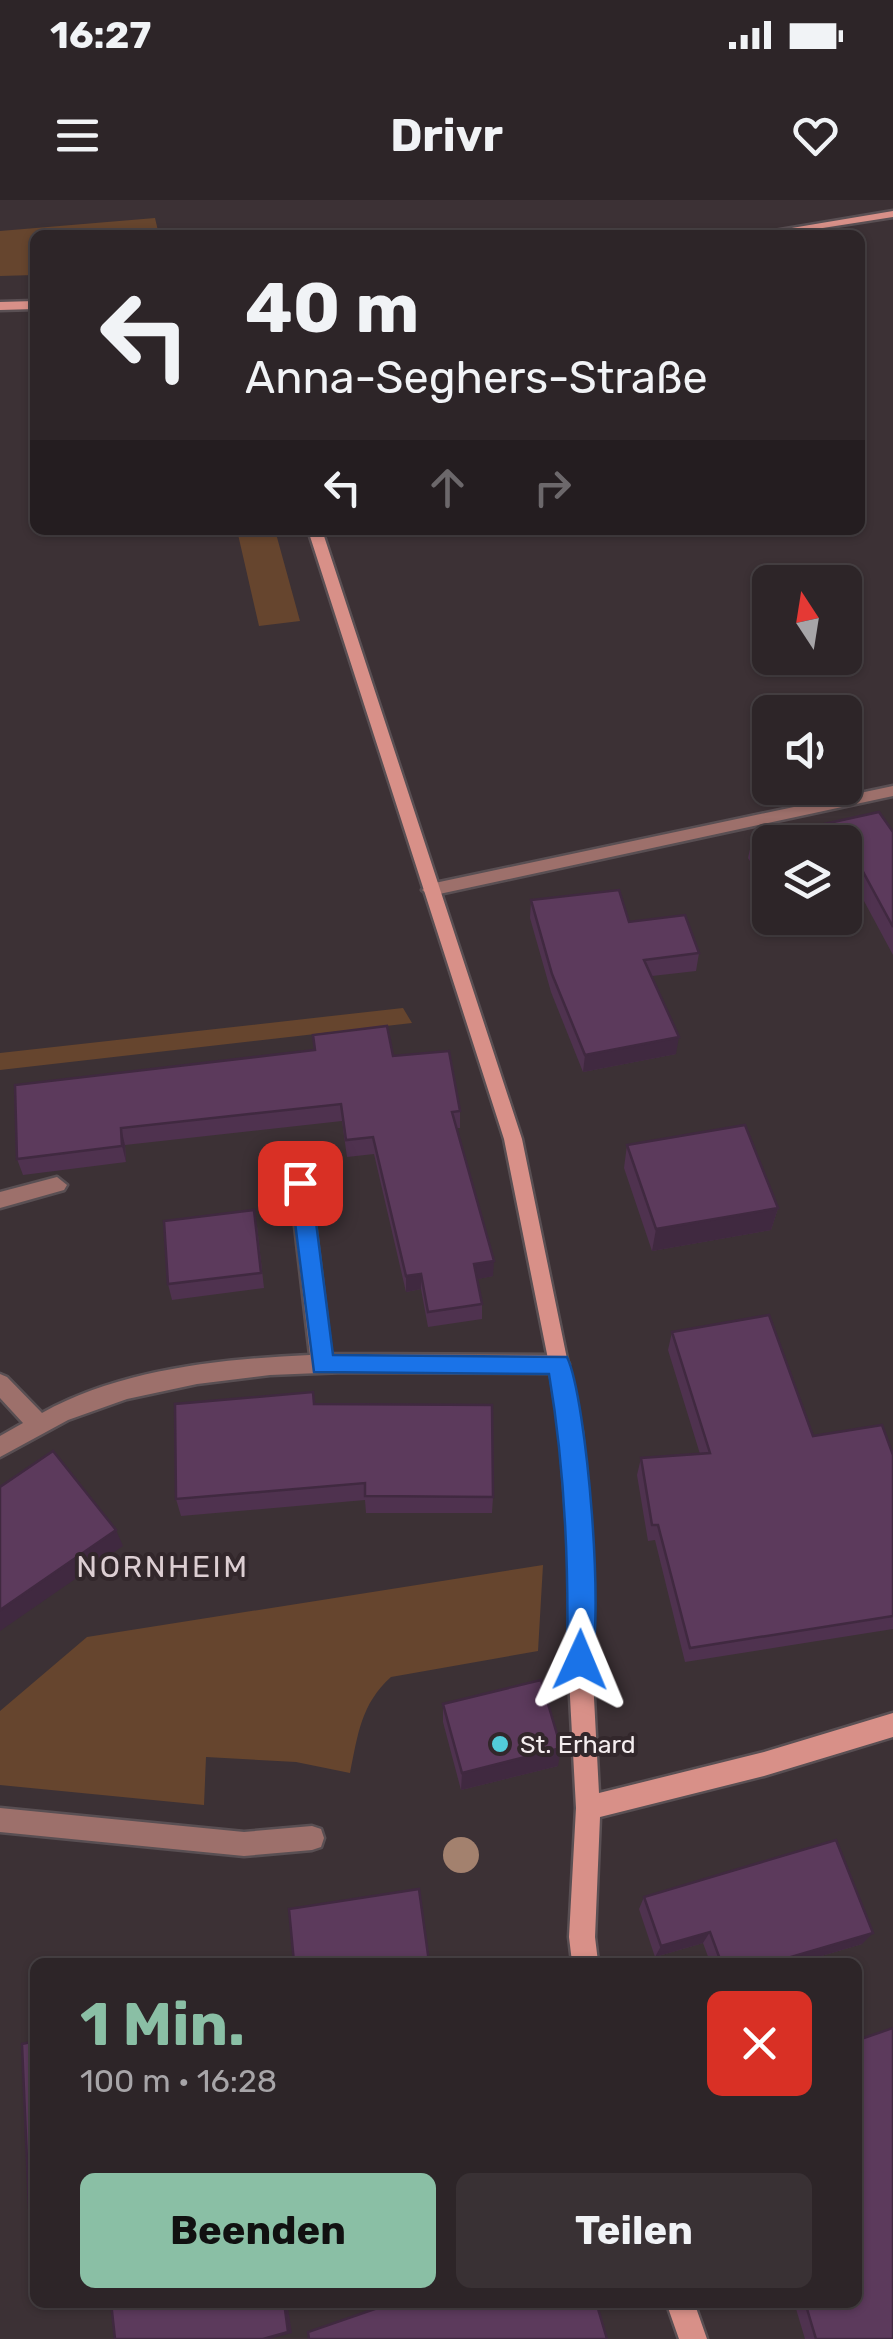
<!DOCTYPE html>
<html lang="de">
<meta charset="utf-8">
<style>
body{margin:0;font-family:Rubik,sans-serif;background:#393134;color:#f1f3f6;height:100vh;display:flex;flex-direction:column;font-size:38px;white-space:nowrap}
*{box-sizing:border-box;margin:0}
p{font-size:32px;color:#a7a5a8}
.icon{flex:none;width:55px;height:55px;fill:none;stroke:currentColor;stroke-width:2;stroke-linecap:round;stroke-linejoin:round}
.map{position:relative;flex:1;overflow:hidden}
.details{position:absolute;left:30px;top:1758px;width:832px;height:350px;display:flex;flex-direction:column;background:#2d2528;border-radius:15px;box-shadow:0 2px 8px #0004,0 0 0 2px #484245}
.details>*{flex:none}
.top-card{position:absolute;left:30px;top:30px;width:835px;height:305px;border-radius:15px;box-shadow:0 2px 8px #0004,0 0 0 2px #484245;background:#2d2528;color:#f1f3f6;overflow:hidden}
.needle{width:65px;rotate:348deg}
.buttons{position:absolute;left:752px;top:365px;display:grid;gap:20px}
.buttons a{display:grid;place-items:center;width:110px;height:110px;border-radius:15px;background:#2d2528;box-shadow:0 2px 8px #0004,0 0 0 2px #484245;font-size:50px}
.pin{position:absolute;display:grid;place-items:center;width:85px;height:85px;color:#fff;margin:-42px;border-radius:20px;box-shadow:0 5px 15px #0006}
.me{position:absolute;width:110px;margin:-55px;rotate:1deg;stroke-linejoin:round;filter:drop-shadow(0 0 8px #0008)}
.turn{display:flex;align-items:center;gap:35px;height:210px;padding:0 50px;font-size:45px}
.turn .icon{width:130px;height:130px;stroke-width:2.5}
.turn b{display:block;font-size:70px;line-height:85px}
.lanes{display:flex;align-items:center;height:95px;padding:0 50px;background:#0003;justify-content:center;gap:50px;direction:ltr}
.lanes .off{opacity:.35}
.round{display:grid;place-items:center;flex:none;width:105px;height:105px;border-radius:15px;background:#393134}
.summary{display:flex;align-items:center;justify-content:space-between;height:170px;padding:0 50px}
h1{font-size:60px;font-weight:700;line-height:75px;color:#8abfa5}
.button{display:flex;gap:20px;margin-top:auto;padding:20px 50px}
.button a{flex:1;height:115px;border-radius:15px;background:#8abfa5;color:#111;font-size:40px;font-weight:700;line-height:115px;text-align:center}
.button a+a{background:#393134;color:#f1f3f6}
.status{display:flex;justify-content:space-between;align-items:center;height:70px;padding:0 50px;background:#2d2528;direction:ltr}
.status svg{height:28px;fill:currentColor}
header{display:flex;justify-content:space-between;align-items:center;height:130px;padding:0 50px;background:#2d2528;font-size:45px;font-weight:700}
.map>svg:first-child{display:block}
</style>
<div class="status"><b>16:27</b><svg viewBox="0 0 49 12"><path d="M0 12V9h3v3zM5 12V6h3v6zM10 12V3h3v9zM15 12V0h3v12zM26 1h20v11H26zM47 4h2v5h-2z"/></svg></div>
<header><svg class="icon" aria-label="menu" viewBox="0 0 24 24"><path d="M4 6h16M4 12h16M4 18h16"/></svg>Drivr<svg class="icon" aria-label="heart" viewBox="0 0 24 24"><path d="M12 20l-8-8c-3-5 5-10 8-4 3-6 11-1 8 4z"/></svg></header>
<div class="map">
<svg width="893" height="2139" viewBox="0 0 893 2139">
<rect width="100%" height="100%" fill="#3c3135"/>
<path fill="#66452e" d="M 155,18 L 159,35 L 35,35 L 35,75 L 0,76 L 0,31 Z
M 237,330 L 275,330 L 300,421 L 259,426 Z
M 403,808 L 412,823 L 0,870 L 0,853 Z
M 543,1365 L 538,1451 L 391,1477 C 361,1504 358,1534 350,1573 L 296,1562 L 206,1557 L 204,1605 L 0,1585 L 0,1511 L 87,1437 Z"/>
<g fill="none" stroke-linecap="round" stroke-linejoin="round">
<defs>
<path id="lane" d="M 57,977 L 67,985 L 64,990 L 0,1008 L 0,992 Z"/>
<path id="street" d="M 893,586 L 893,596 L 430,696 L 422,690 L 430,684 Z
M 300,975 L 310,983 L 331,1154 L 559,1155 L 566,1158 L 569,1164 L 566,1170 L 559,1173 L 344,1172 L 270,1175 L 197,1184 L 127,1199 L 68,1220 L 0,1257 L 0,1236 L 23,1223 L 0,1198 L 0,1174 L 7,1177 L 42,1213 C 121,1169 221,1159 310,1155 L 290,983 Z
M 0,1608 L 244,1632 L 312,1626 L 321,1629 L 324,1638 L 321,1647 L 312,1650 L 244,1656 L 0,1632 Z"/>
<path id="secondary" d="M 893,11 L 893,17 L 778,35 L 750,35 Z
M 35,101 L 35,109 L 0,110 L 0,102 Z
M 308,330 L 322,330 L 522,939 L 582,1232 L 592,1366 L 592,1460 L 599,1593 L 764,1552 L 893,1513 L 893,1537 L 764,1576 L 600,1617 L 595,1737 L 598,1762 L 572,1762 L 569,1737 L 576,1608 L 568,1460 L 570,1366 L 560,1232 L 549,1164 L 504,939 Z
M 666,2102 L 694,2102 L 707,2139 L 679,2139 Z"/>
</defs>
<use href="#lane" stroke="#594f53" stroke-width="5"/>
<use href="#street" stroke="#594f53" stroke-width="5"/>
<use href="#secondary" stroke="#594f53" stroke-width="5"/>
<use href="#lane" fill="#9d706b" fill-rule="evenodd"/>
<use href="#street" fill="#9d706b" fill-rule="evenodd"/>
<use href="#secondary" fill="#d89088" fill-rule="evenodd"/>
</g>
<circle fill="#a3816e" cx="461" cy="1655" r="18"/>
<path fill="#4f324f" d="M 893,632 L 893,755 L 857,688 L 845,690 L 845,642 L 770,642 L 770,694 L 748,658 L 752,640 Z
M 531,700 L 629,722 L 699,753 L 696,771 L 652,776 L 676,854 L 583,872 L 551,792 L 530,718 Z
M 313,835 L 393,856 L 460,911 L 460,928 L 457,928 L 493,1076 L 477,1079 L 482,1104 L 482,1119 L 428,1127 L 421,1089 L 406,1092 L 374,954 L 347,957 L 342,921 L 125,945 L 126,962 L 23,975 L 17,959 L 314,850 Z
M 627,945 L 778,1008 L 771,1030 L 652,1051 L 624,968 Z
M 257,1026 L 264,1088 L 172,1100 L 168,1084 Z
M 672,1132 L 813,1236 L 893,1255 L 893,1429 L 685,1462 L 655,1340 L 648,1341 L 637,1275 L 641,1258 L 700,1254 L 668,1150 Z
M 315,1204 L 493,1297 L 492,1313 L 366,1313 L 365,1300 L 181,1316 L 176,1299 Z
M 443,1504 L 558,1566 L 461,1590 L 443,1522 Z
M 644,1697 L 862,1744 L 801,1762 L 710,1762 L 703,1743 L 655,1757 L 639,1709 Z
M 794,2102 L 858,2102 L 893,2139 L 805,2139 Z"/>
<path fill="#402940" d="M 862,670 L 857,688 L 845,690 L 845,673 Z
M 679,837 L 676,854 L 583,872 L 585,855 Z
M 121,928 L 125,945 L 126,962 L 122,946 Z
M 778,1008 L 771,1030 L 652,1051 L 656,1029 Z
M 494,1061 L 493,1076 L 474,1080 L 474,1064 Z
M 421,1074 L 421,1089 L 406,1092 L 406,1076 Z
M 116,1330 L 123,1346 L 0,1431 L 0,1410 Z
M 561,1548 L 558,1566 L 461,1590 L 462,1573 Z
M 710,1732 L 703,1743 L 655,1757 L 661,1746 Z
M 873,1733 L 862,1744 L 801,1762 L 774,1762 Z
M 284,2102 L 287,2102 L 292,2133 L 269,2139 L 263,2139 Z"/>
<path fill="#5c3a5c" stroke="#402940" stroke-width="2.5" d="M 879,612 L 893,632 L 893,727 L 862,670 L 845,673 L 845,642 L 770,642 L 770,670 L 752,640 Z
M 619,690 L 629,722 L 685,715 L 699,753 L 644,760 L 679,837 L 585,855 L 552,774 L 531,700 Z
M 387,826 L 393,856 L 449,851 L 460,911 L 452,912 L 494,1061 L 474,1064 L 482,1104 L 428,1112 L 421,1074 L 406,1076 L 373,937 L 346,940 L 341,904 L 121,928 L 122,946 L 17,959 L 15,885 L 315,850 L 313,835 Z
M 745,925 L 778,1008 L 656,1029 L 627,945 Z
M 254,1010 L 261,1073 L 168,1084 L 164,1021 Z
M 769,1115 L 813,1236 L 882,1225 L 893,1255 L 893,1416 L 690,1448 L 658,1325 L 652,1325 L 641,1258 L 710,1253 L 672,1132 Z
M 313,1192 L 314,1204 L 492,1205 L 493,1297 L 365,1296 L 365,1283 L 176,1299 L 175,1204 Z
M 53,1251 L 116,1330 L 0,1410 L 0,1287 Z
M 541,1480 L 561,1548 L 462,1573 L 443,1504 Z
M 836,1640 L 873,1733 L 774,1762 L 721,1762 L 710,1732 L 661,1746 L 644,1697 Z
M 419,1689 L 429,1762 L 294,1762 L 289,1709 Z
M 893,1828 L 893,2139 L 816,2139 L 805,2102 L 858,2102 L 858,1840 Z
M 35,1841 L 35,2006 L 29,2007 L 22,1844 Z
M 111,2102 L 284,2102 L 288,2132 L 263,2139 L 115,2139 Z
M 395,2102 L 596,2102 L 607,2139 L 309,2139 L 308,2132 Z"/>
<path fill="#1a73e8" stroke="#114b97" stroke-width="2.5" d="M 300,974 L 311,983 L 333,1155 L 567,1157 C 587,1198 606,1429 589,1470 L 580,1473 L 570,1470 L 567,1460 C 569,1364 565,1269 549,1174 L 314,1172 L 290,983 Z"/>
<circle fill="#52cbd9" stroke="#32272b" stroke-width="4" cx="500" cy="1544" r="10"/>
<g text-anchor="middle" stroke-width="8" stroke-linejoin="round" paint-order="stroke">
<g font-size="25" fill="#f4edef" stroke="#32272b" text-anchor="start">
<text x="520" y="1553">St. Erhard</text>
</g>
<g font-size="30" letter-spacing="2.5" fill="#dcced2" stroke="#32272b">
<text x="163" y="1377">NORNHEIM</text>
</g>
</g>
</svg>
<div class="buttons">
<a><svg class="needle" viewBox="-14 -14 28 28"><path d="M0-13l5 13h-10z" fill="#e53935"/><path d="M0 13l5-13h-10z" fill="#a7a5a8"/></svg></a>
<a><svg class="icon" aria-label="sound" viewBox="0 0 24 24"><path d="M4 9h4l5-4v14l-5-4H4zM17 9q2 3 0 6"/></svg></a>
<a><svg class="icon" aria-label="layers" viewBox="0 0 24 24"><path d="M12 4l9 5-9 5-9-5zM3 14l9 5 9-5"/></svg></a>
</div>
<div class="pin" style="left:300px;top:983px;background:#d93025"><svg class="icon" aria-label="arrive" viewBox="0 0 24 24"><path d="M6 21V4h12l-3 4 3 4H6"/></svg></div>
<svg class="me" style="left:580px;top:1460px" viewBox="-20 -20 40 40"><path d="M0-17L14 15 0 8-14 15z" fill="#1a73e8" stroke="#fff" stroke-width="4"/></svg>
<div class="top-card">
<div class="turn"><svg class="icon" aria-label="left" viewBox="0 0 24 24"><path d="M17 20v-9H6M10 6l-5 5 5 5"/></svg><div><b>40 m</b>Anna-Seghers-Straße</div></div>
<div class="lanes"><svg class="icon" aria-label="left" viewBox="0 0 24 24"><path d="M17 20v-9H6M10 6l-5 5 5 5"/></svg><svg class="icon off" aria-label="ahead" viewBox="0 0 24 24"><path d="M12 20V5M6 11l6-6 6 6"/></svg><svg class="icon off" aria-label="right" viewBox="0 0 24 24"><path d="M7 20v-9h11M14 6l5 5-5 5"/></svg></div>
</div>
<section class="details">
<div class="summary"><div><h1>1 Min.</h1><p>100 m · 16:28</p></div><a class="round" style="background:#d93025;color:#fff"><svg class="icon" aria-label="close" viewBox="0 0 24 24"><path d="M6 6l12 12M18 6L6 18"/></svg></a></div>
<div class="button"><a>Beenden</a><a>Teilen</a></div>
</section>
</div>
